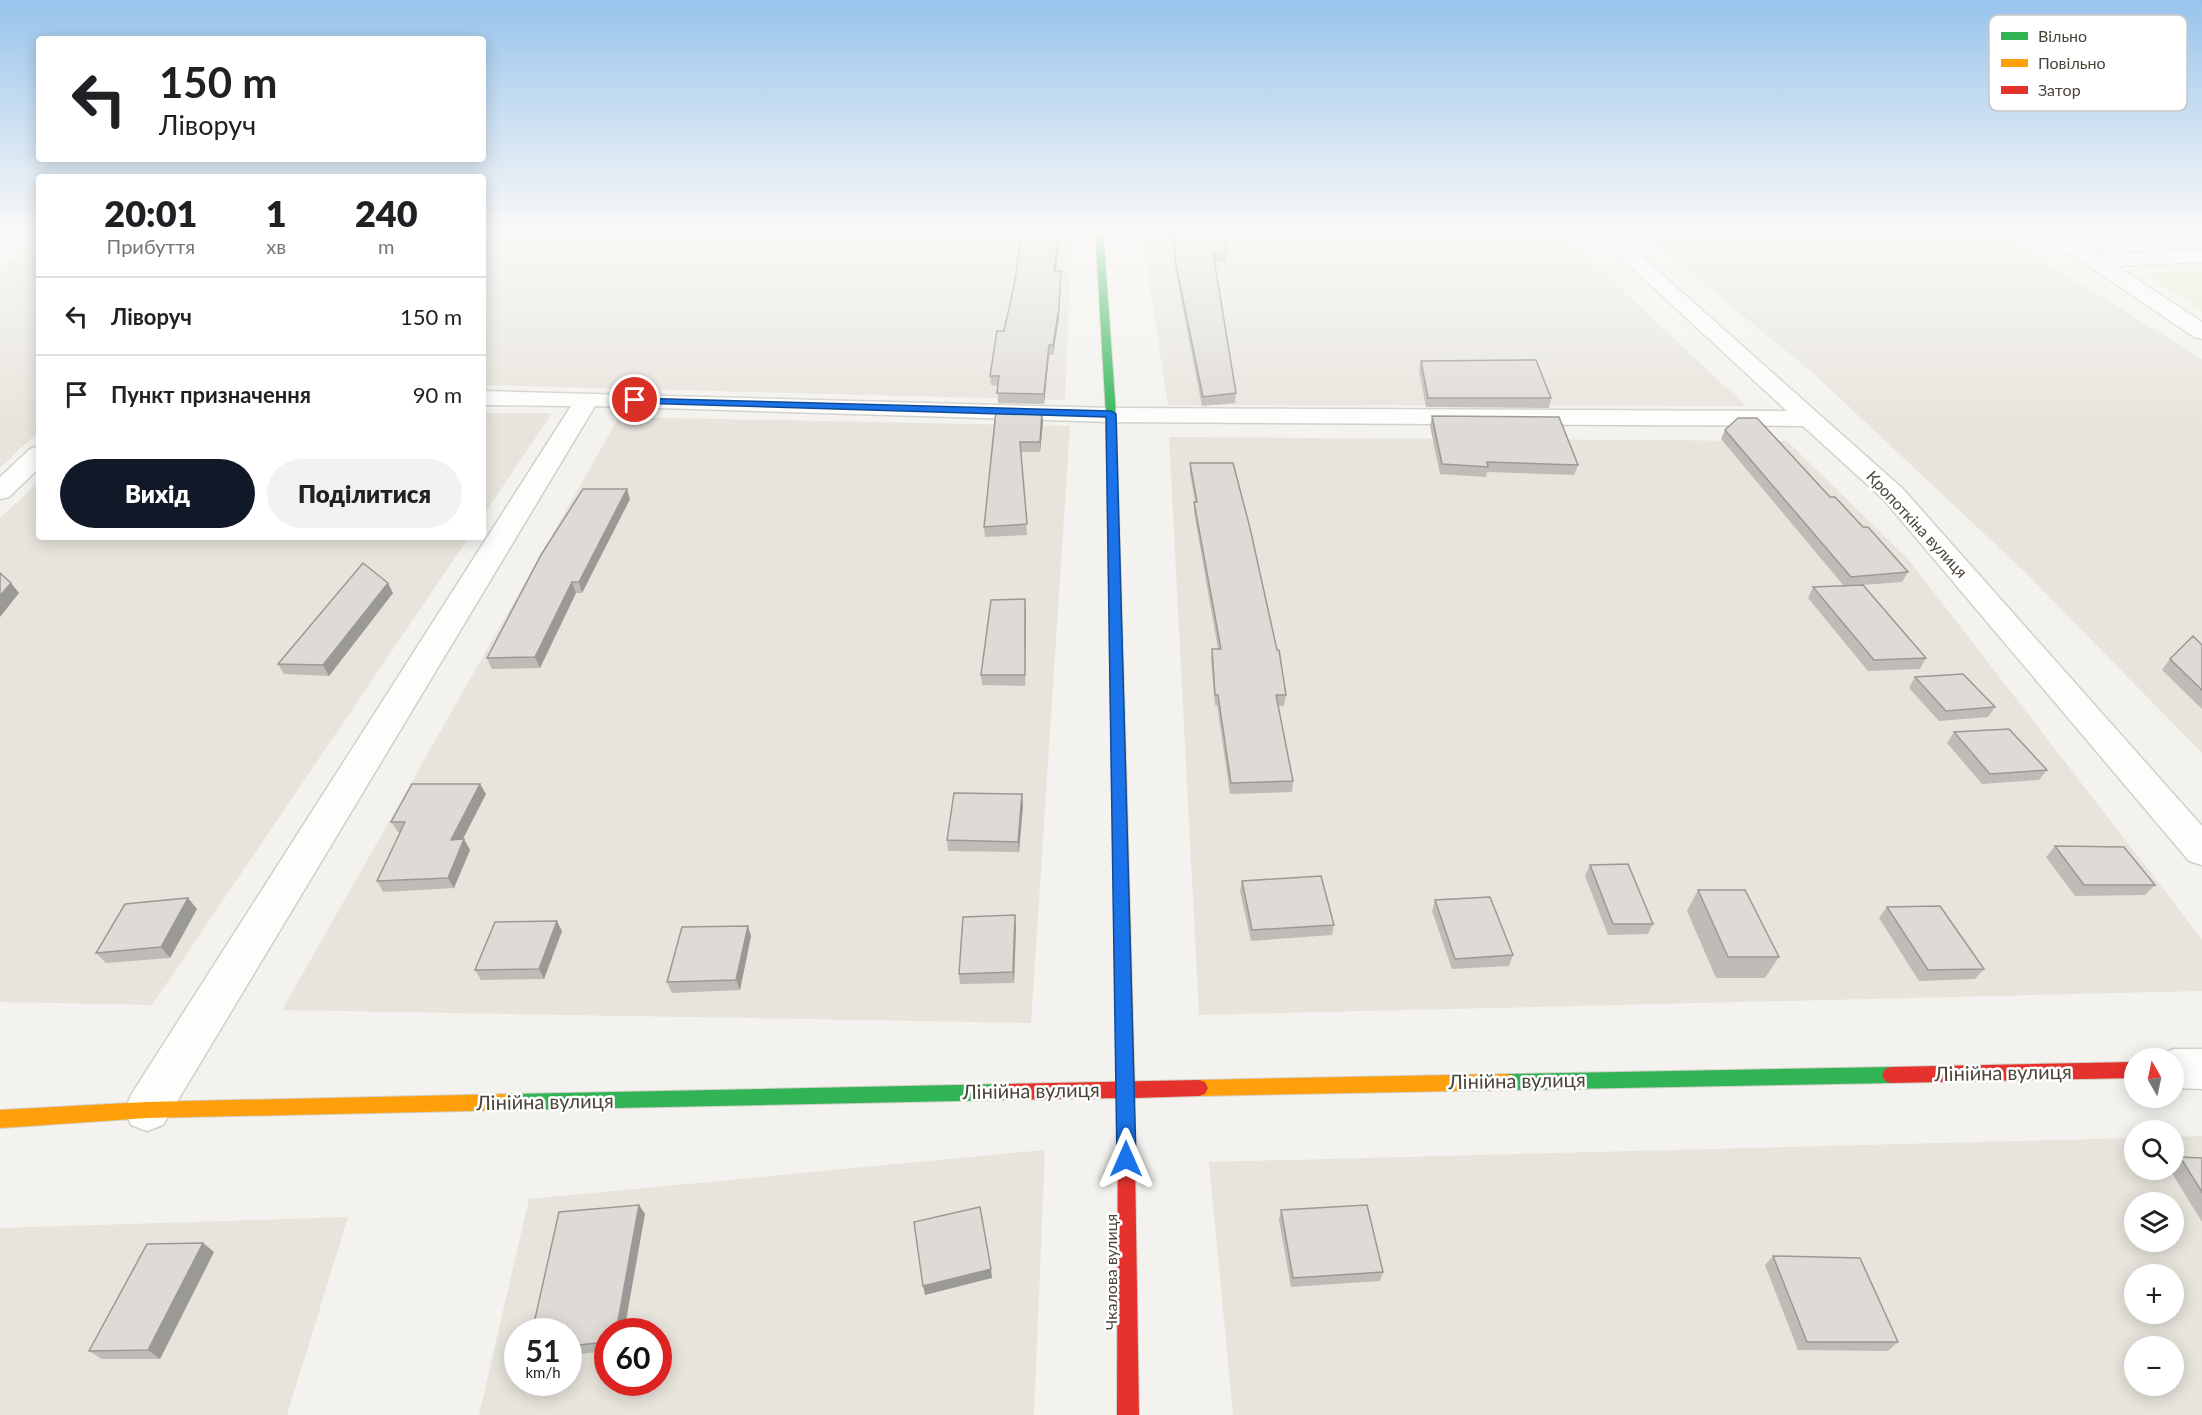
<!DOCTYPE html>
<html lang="uk">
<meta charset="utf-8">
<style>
body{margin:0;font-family:Lato,sans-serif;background:#f2f2f2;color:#202124;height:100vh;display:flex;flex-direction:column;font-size:22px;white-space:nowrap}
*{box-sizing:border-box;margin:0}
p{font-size:20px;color:#757577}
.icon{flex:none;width:33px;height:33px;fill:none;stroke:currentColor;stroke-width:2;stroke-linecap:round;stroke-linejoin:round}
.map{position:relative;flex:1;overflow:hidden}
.details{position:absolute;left:36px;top:174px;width:450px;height:366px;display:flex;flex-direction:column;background:#fff;border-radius:6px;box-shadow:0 3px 15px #0003}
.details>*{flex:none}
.guide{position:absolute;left:36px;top:36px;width:450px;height:126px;border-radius:6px;box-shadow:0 3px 15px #0003;background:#fff;color:#202124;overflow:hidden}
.needle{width:39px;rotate:351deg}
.tools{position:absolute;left:2124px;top:1048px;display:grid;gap:12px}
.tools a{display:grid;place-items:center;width:60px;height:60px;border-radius:50%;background:#fff;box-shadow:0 3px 15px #0003;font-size:30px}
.speed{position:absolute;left:504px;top:1318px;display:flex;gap:12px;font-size:30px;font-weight:700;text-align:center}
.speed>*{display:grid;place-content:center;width:78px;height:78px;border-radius:50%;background:#fff;box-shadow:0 3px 15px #0003;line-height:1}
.speed small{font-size:15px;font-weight:400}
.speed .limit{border:9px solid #d22;background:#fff;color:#111}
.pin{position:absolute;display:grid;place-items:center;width:51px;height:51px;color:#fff;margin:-26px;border:3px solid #fff;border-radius:50%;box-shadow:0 2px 6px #0007}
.me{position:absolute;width:66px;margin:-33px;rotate:0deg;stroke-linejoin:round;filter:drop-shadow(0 0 4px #0008)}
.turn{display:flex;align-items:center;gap:21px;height:126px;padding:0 24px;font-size:27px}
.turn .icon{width:78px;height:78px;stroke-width:2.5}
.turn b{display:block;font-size:42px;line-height:51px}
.eta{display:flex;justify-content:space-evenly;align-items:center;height:102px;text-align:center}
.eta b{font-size:36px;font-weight:800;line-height:42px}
.cta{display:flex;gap:12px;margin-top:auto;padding:12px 24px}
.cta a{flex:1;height:69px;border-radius:36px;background:#111827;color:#fff;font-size:24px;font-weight:800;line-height:69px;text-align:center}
.cta a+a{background:#f2f2f2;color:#202124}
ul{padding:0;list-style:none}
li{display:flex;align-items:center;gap:18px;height:78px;padding:0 24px;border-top:2px solid #e0e0e0}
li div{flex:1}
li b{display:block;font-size:22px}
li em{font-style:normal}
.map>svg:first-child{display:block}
</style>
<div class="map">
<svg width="2202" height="1415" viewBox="0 0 2202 1415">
<rect width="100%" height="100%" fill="#f4f2ee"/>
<path fill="#e7e4dc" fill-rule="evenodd" d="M 483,229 L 1072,229 L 1065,400 L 483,385 Z
M 1141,229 L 1557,229 L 1746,406 L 1168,405 Z
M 1637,229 L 1992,229 L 2202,359 L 2202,753 L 2025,572 L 1814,374 Z
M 39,249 L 39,431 L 0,468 L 0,268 L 29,250 Z
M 483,413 L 552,413 L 483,516 Z
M 619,417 L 1070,426 L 1031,1023 L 282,1010 Z
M 1169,437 L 1787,441 L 1908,559 L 2202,939 L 2202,991 L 1199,1015 Z
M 39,482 L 39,537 L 469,537 L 152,1005 L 0,1002 L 0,518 Z
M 2202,1136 L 2202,1415 L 1233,1415 L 1209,1162 L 2134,1138 L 2134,1170 L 2174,1170 L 2174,1137 ZM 2134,1203 L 2174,1203 L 2174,1242 L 2134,1242 ZM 2134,1275 L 2174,1275 L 2174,1314 L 2134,1314 ZM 2134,1347 L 2174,1347 L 2174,1386 L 2134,1386 Z
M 1045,1150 L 1034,1415 L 479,1415 L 529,1199 ZM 518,1332 L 568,1332 L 568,1383 L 518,1383 ZM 608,1332 L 658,1332 L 658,1383 L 608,1383 Z
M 348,1217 L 287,1415 L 0,1415 L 0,1228 Z"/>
<path fill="#e1eecf" d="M 2202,271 L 2202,311 L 2144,274 Z"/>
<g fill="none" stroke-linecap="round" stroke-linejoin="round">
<defs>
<path id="street" d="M 1590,229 L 1611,229 L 1902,488 L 2202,826 L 2202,865 L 2189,861 L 1884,500 L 1803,426 L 1111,422 L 595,406 L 163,1125 L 147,1131 L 131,1125 L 125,1110 L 131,1095 L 571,406 L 483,405 L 483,391 L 1111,408 L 1787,411 Z
M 2027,229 L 2051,229 L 2098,255 L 2202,250 L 2202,262 L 2116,266 L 2202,322 L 2202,339 L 2194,337 L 2088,265 L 2029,233 Z
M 39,446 L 39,468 L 9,497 L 0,499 L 0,477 L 30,449 Z
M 2174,1049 L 2202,1049 L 2202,1089 L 2174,1088 L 2174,1059 L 2157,1059 L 2159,1055 Z"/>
<path id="fast" d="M 1095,229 L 1103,229 L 1116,415 L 1125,727 L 1118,732 L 1111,727 L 1106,415 Z
M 1891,1067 L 1897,1069 L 1900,1075 L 1897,1081 L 1891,1083 L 1507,1090 L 1501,1088 L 1498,1082 L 1501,1076 L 1507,1074 Z
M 1005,1084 L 1011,1086 L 1014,1092 L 1011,1098 L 1005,1100 L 513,1110 L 507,1108 L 504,1102 L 507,1096 L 513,1094 Z"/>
<path id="slow" d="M 1118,722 L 1125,727 L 1135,1100 L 1132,1106 L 1126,1108 L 1120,1106 L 1117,1100 L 1111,727 Z
M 1507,1074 L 1513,1076 L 1516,1082 L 1513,1088 L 1507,1090 L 1199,1096 L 1193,1094 L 1190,1088 L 1193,1082 L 1199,1080 Z
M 513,1094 L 519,1096 L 522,1102 L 519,1108 L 513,1110 L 147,1118 L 0,1128 L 0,1110 L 147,1102 Z"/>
<path id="jam" d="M 2134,1062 L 2134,1078 L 1891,1083 L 1885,1081 L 1882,1075 L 1885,1069 L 1891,1067 Z
M 1199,1080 L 1205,1082 L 1208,1088 L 1205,1094 L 1199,1096 L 1134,1098 L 1139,1415 L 1117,1415 L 1118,1098 L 1005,1100 L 999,1098 L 996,1092 L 999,1086 L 1005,1084 Z"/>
</defs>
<use href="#street" stroke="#d2d0cb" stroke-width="3"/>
<use href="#fast" stroke="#d3cfc5" stroke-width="2"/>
<use href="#slow" stroke="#d3cfc5" stroke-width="2"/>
<use href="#jam" stroke="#d3cfc5" stroke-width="2"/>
<use href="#street" fill="#fdfdfc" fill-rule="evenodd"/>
<use href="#fast" fill="#30b455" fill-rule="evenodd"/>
<use href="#slow" fill="#ff9f0a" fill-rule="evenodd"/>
<use href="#jam" fill="#e5322d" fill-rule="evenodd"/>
</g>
<path fill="#bfbcb8" d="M 730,229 L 774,229 L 770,236 L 731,234 Z
M 1060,229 L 1056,271 L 1061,280 L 1059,317 L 1053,355 L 1049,355 L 1044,404 L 998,403 L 998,386 L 991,385 L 990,376 L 1004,331 Z
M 1165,229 L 1219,229 L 1227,252 L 1226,261 L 1214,261 L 1236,393 L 1235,403 L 1202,406 L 1176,274 L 1172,243 Z
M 1421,361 L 1551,398 L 1549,408 L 1426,407 L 1419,370 Z
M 996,411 L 1042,412 L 1043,422 L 1040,452 L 1021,452 L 1027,535 L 985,537 L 984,527 Z
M 1432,416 L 1578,465 L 1574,475 L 1487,472 L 1486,477 L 1440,474 L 1430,426 Z
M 1725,430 L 1830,497 L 1863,527 L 1908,572 L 1902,582 L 1863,585 L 1926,658 L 1920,669 L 1868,671 L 1808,598 L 1813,587 L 1844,586 L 1721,439 Z
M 1190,463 L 1286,695 L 1284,706 L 1278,706 L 1293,781 L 1292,792 L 1230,794 L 1217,705 L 1215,705 L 1211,660 L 1212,649 L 1218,649 L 1194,512 L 1195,502 L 1190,473 Z
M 630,499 L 582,593 L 576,593 L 540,668 L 492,669 L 487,658 Z
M 393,593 L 329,676 L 284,674 L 278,664 Z
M 1026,610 L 1025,686 L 982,685 L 981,675 Z
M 2202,645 L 2202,709 L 2162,670 L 2170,659 Z
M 1915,677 L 1995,707 L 1988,717 L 1939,721 L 1909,688 Z
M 1954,732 L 2047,770 L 2039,780 L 1982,784 L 1947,743 Z
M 486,794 L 463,839 L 470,850 L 454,888 L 383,892 L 377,881 L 400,832 L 398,832 L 391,822 Z
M 1023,805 L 1019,852 L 948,851 L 947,840 Z
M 2055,846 L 2155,885 L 2145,895 L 2075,896 L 2046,857 Z
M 1590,865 L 1653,924 L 1648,934 L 1608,935 L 1585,876 Z
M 1242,881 L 1334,925 L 1332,935 L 1251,941 L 1240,891 Z
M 1698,890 L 1779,957 L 1765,978 L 1716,978 L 1687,911 Z
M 1435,900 L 1513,955 L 1509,966 L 1452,969 L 1432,911 Z
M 1887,907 L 1984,969 L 1975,979 L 1919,981 L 1879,918 Z
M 197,909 L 170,958 L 106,963 L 96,953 Z
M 1016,926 L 1014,983 L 960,984 L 959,974 Z
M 562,931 L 544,979 L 481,980 L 475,970 Z
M 751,936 L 740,990 L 672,993 L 667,982 Z
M 2180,1157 L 2202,1158 L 2202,1222 L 2170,1170 L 2174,1170 L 2174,1162 Z
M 639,1205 L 645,1214 L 608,1332 L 608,1351 L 568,1355 L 568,1332 Z
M 1281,1210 L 1383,1272 L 1380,1281 L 1291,1287 L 1279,1220 Z
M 203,1243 L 214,1252 L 160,1359 L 102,1359 L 89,1351 Z
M 1773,1256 L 1898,1342 L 1888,1351 L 1798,1350 L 1765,1265 Z"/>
<path fill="#9b9996" d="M 769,229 L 774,229 L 770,236 Z
M 1059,229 L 1060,229 L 1055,280 L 1054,271 Z
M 1061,271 L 1059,317 L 1053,355 L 1053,345 Z
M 1049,345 L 1049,355 L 1044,404 L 1044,394 Z
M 1042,412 L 1043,422 L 1040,452 L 1040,442 Z
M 627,489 L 630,499 L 582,593 L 579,582 Z
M 572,582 L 576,593 L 540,668 L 535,657 Z
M 11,583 L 19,593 L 0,617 L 0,596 Z
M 388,583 L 393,593 L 329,676 L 323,665 Z
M 1025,599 L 1026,610 L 1025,686 Z
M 480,784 L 486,794 L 457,850 L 451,840 Z
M 1022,794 L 1023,805 L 1019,852 L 1018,842 Z
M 464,839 L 470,850 L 454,888 L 448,878 Z
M 188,898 L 197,909 L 170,958 L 161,947 Z
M 1015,915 L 1016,926 L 1014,983 L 1013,972 Z
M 557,921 L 562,931 L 544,979 L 539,969 Z
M 748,926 L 751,936 L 740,990 L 736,980 Z
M 639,1205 L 645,1214 L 624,1332 L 616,1332 Z
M 203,1243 L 214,1252 L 160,1359 L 148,1350 Z
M 991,1269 L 992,1278 L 925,1295 L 923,1286 Z"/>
<path fill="#dedbd6" stroke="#9b9996" stroke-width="1.5" d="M 1022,229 L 1059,229 L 1054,271 L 1061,271 L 1059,308 L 1053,345 L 1049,345 L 1044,394 L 997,393 L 999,376 L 990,376 L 997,331 L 1004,331 L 1015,281 Z
M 1170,229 L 1219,229 L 1227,252 L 1213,253 L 1236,393 L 1203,397 L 1176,265 L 1173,234 Z
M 1536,360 L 1551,398 L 1428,398 L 1421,361 Z
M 996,411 L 1042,412 L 1040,442 L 1020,442 L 1027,524 L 984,527 Z
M 1432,416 L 1559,417 L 1578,465 L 1487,462 L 1488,467 L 1442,464 Z
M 1738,418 L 1757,418 L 1830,497 L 1835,497 L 1863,527 L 1868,527 L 1908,572 L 1851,577 L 1725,430 Z
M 1190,463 L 1233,463 L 1250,528 L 1277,650 L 1279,650 L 1286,695 L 1276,695 L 1293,781 L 1231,783 L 1218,695 L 1215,695 L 1212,649 L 1221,649 L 1194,502 L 1197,502 Z
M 583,489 L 627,489 L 579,582 L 572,582 L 535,657 L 487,658 L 541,555 Z
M 363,563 L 388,583 L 323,665 L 278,664 Z
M 0,573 L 11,583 L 0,596 Z
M 1863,585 L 1926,658 L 1874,660 L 1813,587 Z
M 1025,599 L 1025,675 L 981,675 L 991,600 Z
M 2193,636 L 2202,645 L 2202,690 L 2170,659 Z
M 1963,674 L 1995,707 L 1946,711 L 1915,677 Z
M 2009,729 L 2047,770 L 1990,774 L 1954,732 Z
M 412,784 L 480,784 L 451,840 L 464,839 L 448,878 L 377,881 L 405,822 L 391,822 Z
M 954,793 L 1022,794 L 1018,842 L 947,840 Z
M 2055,846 L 2124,847 L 2155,885 L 2084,885 Z
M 1628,864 L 1653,924 L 1613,924 L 1590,865 Z
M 1321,876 L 1334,925 L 1252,930 L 1242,881 Z
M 1698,890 L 1745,890 L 1779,957 L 1728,957 Z
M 1490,897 L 1513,955 L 1455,959 L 1435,900 Z
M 188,898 L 161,947 L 96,953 L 125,904 Z
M 1940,906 L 1984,969 L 1928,970 L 1887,907 Z
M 1015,915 L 1013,972 L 959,974 L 963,917 Z
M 557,921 L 539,969 L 475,970 L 495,922 Z
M 748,926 L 736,980 L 667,982 L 682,927 Z
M 2180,1157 L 2202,1158 L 2202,1192 Z
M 639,1205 L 616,1332 L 608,1332 L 608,1342 L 568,1346 L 568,1332 L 532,1332 L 559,1212 Z
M 1367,1205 L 1383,1272 L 1293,1278 L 1281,1210 Z
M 980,1207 L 991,1269 L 923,1286 L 914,1222 Z
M 203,1243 L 148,1350 L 89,1351 L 147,1244 Z
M 1773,1256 L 1860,1258 L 1898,1342 L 1807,1342 Z"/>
<linearGradient id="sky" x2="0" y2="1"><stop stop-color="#98c4ec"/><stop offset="0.54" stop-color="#faf9f7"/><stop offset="1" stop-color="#faf9f7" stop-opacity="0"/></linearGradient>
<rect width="2202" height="427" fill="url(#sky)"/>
<path fill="#1a73e8" stroke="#114b97" stroke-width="1.5" d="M 631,398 L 1111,411 L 1116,414 L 1136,1159 L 1133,1165 L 1126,1168 L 1120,1165 L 1117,1159 L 1106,417 L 635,403 L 631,403 Z"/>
<g text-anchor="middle" stroke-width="5" stroke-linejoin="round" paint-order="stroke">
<g font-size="16" fill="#4b4439" stroke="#fff">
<text transform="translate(1917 524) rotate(47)" y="6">Кропоткіна вулиця</text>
<text transform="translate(1111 1272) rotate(-90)" y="6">Чкалова вулиця</text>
</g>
<g font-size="20" fill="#4b4439" stroke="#fff">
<text transform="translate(2003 1073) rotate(-1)" y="7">Лінійна вулиця</text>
<text transform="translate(1517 1081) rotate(-1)" y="7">Лінійна вулиця</text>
<text transform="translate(1031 1091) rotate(-1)" y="7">Лінійна вулиця</text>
<text transform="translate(545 1102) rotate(-1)" y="7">Лінійна вулиця</text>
</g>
</g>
<rect x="1989" y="15" width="198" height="96" rx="9" fill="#fff" stroke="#c9c7c4" stroke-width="1.5"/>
<rect x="2001" y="32" width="27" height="8" fill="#30b455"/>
<rect x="2001" y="59" width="27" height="8" fill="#ff9f0a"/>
<rect x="2001" y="86" width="27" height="8" fill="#e5322d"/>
<g font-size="16" fill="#4b4439">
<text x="2038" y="42">Вільно</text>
<text x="2038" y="69">Повільно</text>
<text x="2038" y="96">Затор</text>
</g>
</svg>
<div class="tools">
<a><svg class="needle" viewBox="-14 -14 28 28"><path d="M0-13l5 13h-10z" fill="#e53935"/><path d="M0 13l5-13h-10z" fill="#757577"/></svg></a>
<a><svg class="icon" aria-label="search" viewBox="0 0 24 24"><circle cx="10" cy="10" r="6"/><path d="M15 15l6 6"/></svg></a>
<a><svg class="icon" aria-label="layers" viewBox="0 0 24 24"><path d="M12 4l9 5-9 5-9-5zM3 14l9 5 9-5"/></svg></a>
<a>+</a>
<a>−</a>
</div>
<div class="speed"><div>51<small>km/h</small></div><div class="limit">60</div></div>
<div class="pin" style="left:635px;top:400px;background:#d93025"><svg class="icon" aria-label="arrive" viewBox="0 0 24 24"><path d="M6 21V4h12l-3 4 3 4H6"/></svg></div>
<svg class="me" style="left:1126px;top:1159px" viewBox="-20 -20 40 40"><path d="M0-17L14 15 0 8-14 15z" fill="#1a73e8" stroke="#fff" stroke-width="4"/></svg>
<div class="guide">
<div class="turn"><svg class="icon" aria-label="left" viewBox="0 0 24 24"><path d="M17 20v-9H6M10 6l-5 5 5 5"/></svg><div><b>150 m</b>Ліворуч</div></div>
</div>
<section class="details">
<div class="eta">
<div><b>20:01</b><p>Прибуття</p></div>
<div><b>1</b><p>хв</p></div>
<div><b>240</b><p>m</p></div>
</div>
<ul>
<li><svg class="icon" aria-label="left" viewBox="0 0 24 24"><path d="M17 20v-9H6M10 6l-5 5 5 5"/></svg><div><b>Ліворуч</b></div><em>150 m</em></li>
<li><svg class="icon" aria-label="arrive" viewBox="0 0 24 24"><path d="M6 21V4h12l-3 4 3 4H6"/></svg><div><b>Пункт призначення</b></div><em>90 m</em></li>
</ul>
<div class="cta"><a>Вихід</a><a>Поділитися</a></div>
</section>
</div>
